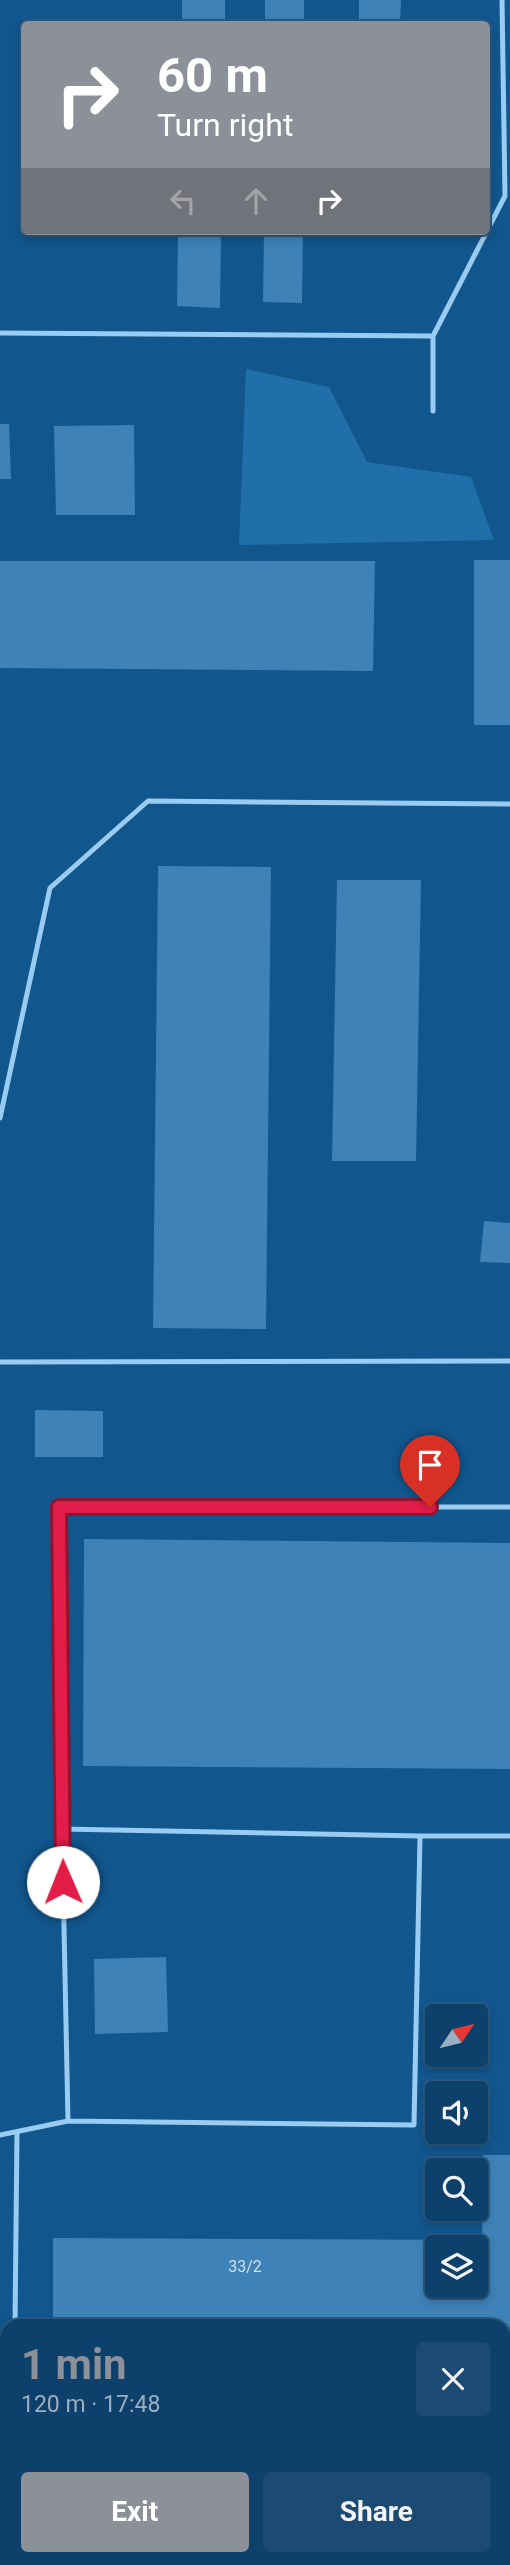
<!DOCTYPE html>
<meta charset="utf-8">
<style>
body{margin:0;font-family:Roboto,sans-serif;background:#1b4b72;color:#f1f3f6;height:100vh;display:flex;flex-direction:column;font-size:26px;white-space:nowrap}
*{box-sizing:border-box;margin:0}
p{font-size:23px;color:#9aafc1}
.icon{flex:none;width:38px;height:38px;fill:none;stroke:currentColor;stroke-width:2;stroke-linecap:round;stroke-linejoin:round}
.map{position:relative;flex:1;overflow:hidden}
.details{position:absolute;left:0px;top:2319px;width:511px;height:247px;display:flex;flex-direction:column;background:#0d406a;border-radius:21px 21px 0 0;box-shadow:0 4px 10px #0003,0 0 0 2px #2d597e}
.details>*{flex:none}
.hud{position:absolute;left:21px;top:21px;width:469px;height:214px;border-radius:7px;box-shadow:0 4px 10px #0003,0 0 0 2px #2d597e;background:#8c9099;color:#fff;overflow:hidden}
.needle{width:46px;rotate:55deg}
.buttons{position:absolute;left:425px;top:2004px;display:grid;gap:14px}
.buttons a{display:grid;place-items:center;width:63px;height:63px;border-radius:7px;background:#0d406a;box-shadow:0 4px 10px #0003,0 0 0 2px #2d597e;font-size:35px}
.pin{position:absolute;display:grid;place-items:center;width:60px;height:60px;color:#fff;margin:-72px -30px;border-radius:50% 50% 50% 0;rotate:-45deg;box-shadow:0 0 7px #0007}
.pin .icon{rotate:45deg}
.me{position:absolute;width:77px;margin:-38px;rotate:359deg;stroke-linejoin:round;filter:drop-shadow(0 0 5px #0008)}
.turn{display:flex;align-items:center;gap:24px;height:147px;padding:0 21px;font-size:32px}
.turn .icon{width:91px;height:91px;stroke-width:2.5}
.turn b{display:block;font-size:49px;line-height:60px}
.lanes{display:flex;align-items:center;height:66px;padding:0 21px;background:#0003;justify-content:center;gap:35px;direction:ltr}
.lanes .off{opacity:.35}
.round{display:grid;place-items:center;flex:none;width:74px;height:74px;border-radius:7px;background:#1b4b72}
.summary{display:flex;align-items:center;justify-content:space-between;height:119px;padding:0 21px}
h1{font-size:42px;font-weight:700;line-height:52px;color:#8c9099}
.button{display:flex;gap:14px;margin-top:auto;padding:14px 21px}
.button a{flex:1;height:80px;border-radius:7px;background:#8c9099;color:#fff;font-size:28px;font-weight:700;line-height:80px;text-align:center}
.button a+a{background:#1b4b72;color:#f1f3f6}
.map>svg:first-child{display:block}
</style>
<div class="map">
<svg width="510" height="2565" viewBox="0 0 510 2565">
<rect width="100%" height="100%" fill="#11568d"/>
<path fill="#206faa" d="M 246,369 L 329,387 L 367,462 L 471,477 L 494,540 L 239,545 Z"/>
<path fill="#3e82b8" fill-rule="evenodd" d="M 182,0 L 225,0 L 225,24 L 182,24 Z
M 265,0 L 304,0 L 304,24 L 265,24 Z
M 359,0 L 401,0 L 400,24 L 359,24 Z
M 178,231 L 221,231 L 220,308 L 177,306 Z
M 264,231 L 303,231 L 302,303 L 263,302 Z
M 0,424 L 9,424 L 11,479 L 0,479 Z
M 134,425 L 135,515 L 56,515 L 54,426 Z
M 474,560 L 510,560 L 510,725 L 474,725 Z
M 0,561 L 375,561 L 373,671 L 0,668 Z
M 158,866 L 271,867 L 266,1329 L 153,1328 Z
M 337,880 L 421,880 L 416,1161 L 332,1161 Z
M 484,1221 L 510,1223 L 510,1263 L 480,1262 Z
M 35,1410 L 103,1411 L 103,1457 L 35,1457 Z
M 84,1539 L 510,1543 L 510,1769 L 83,1766 Z
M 166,1957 L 168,2032 L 95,2034 L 94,1959 Z
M 483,2155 L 510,2155 L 510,2565 L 51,2565 L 51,2558 L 504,2558 L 504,2326 L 53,2326 L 53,2238 L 482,2240 ZM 438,2247 L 476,2247 L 476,2286 L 438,2286 Z"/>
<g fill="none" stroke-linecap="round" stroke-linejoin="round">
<path stroke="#99ccf2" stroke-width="5" d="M 0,333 L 433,336
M 433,411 L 433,336 L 505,196 L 502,0
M 0,1118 L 50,888 L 148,801 L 510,804
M 0,1362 L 510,1361
M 62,1829 L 59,1507 L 510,1507
M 420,1836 L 510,1836
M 0,2135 L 68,2121 L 414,2125 L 420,1836 L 62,1829 L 68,2121
M 15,2326 L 17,2132
M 11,2565 L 11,2558"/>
</g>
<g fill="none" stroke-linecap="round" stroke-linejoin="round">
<defs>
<path id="route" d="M 63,1882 L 59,1507 L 430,1507"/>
</defs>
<use href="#route" stroke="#92132f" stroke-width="18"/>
<use href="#route" stroke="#e11d48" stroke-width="12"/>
</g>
<g text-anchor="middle" stroke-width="5" stroke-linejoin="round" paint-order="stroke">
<g font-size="16" fill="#cfe0ed">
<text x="245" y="2272">33/2</text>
</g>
</g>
</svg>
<div class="buttons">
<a><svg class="needle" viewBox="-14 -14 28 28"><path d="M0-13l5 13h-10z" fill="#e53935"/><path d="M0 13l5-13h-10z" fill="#9aafc1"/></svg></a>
<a><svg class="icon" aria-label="sound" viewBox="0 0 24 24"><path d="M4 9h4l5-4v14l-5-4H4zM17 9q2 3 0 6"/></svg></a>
<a><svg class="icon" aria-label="search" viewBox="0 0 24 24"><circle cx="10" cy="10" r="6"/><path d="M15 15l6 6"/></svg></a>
<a><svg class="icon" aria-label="layers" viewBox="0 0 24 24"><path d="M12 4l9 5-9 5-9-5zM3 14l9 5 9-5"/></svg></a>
</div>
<div class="pin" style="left:430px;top:1507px;background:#d93025"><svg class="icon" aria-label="arrive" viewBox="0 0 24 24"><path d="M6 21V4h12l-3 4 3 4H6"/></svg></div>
<svg class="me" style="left:63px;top:1882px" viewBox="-20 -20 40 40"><circle r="19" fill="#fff"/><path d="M0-13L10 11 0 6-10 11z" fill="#e11d48"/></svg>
<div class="hud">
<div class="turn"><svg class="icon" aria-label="right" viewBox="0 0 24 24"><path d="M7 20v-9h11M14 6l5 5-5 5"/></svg><div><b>60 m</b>Turn right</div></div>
<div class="lanes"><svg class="icon off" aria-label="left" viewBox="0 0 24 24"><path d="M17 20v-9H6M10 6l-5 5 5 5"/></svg><svg class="icon off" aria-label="ahead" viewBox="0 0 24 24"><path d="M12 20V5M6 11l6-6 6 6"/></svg><svg class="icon" aria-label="right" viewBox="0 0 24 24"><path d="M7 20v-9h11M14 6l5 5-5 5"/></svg></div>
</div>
<section class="details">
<div class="summary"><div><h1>1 min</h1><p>120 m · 17:48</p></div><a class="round"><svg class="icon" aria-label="close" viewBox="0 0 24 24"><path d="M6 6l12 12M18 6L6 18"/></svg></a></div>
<div class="button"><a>Exit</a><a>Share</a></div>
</section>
</div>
